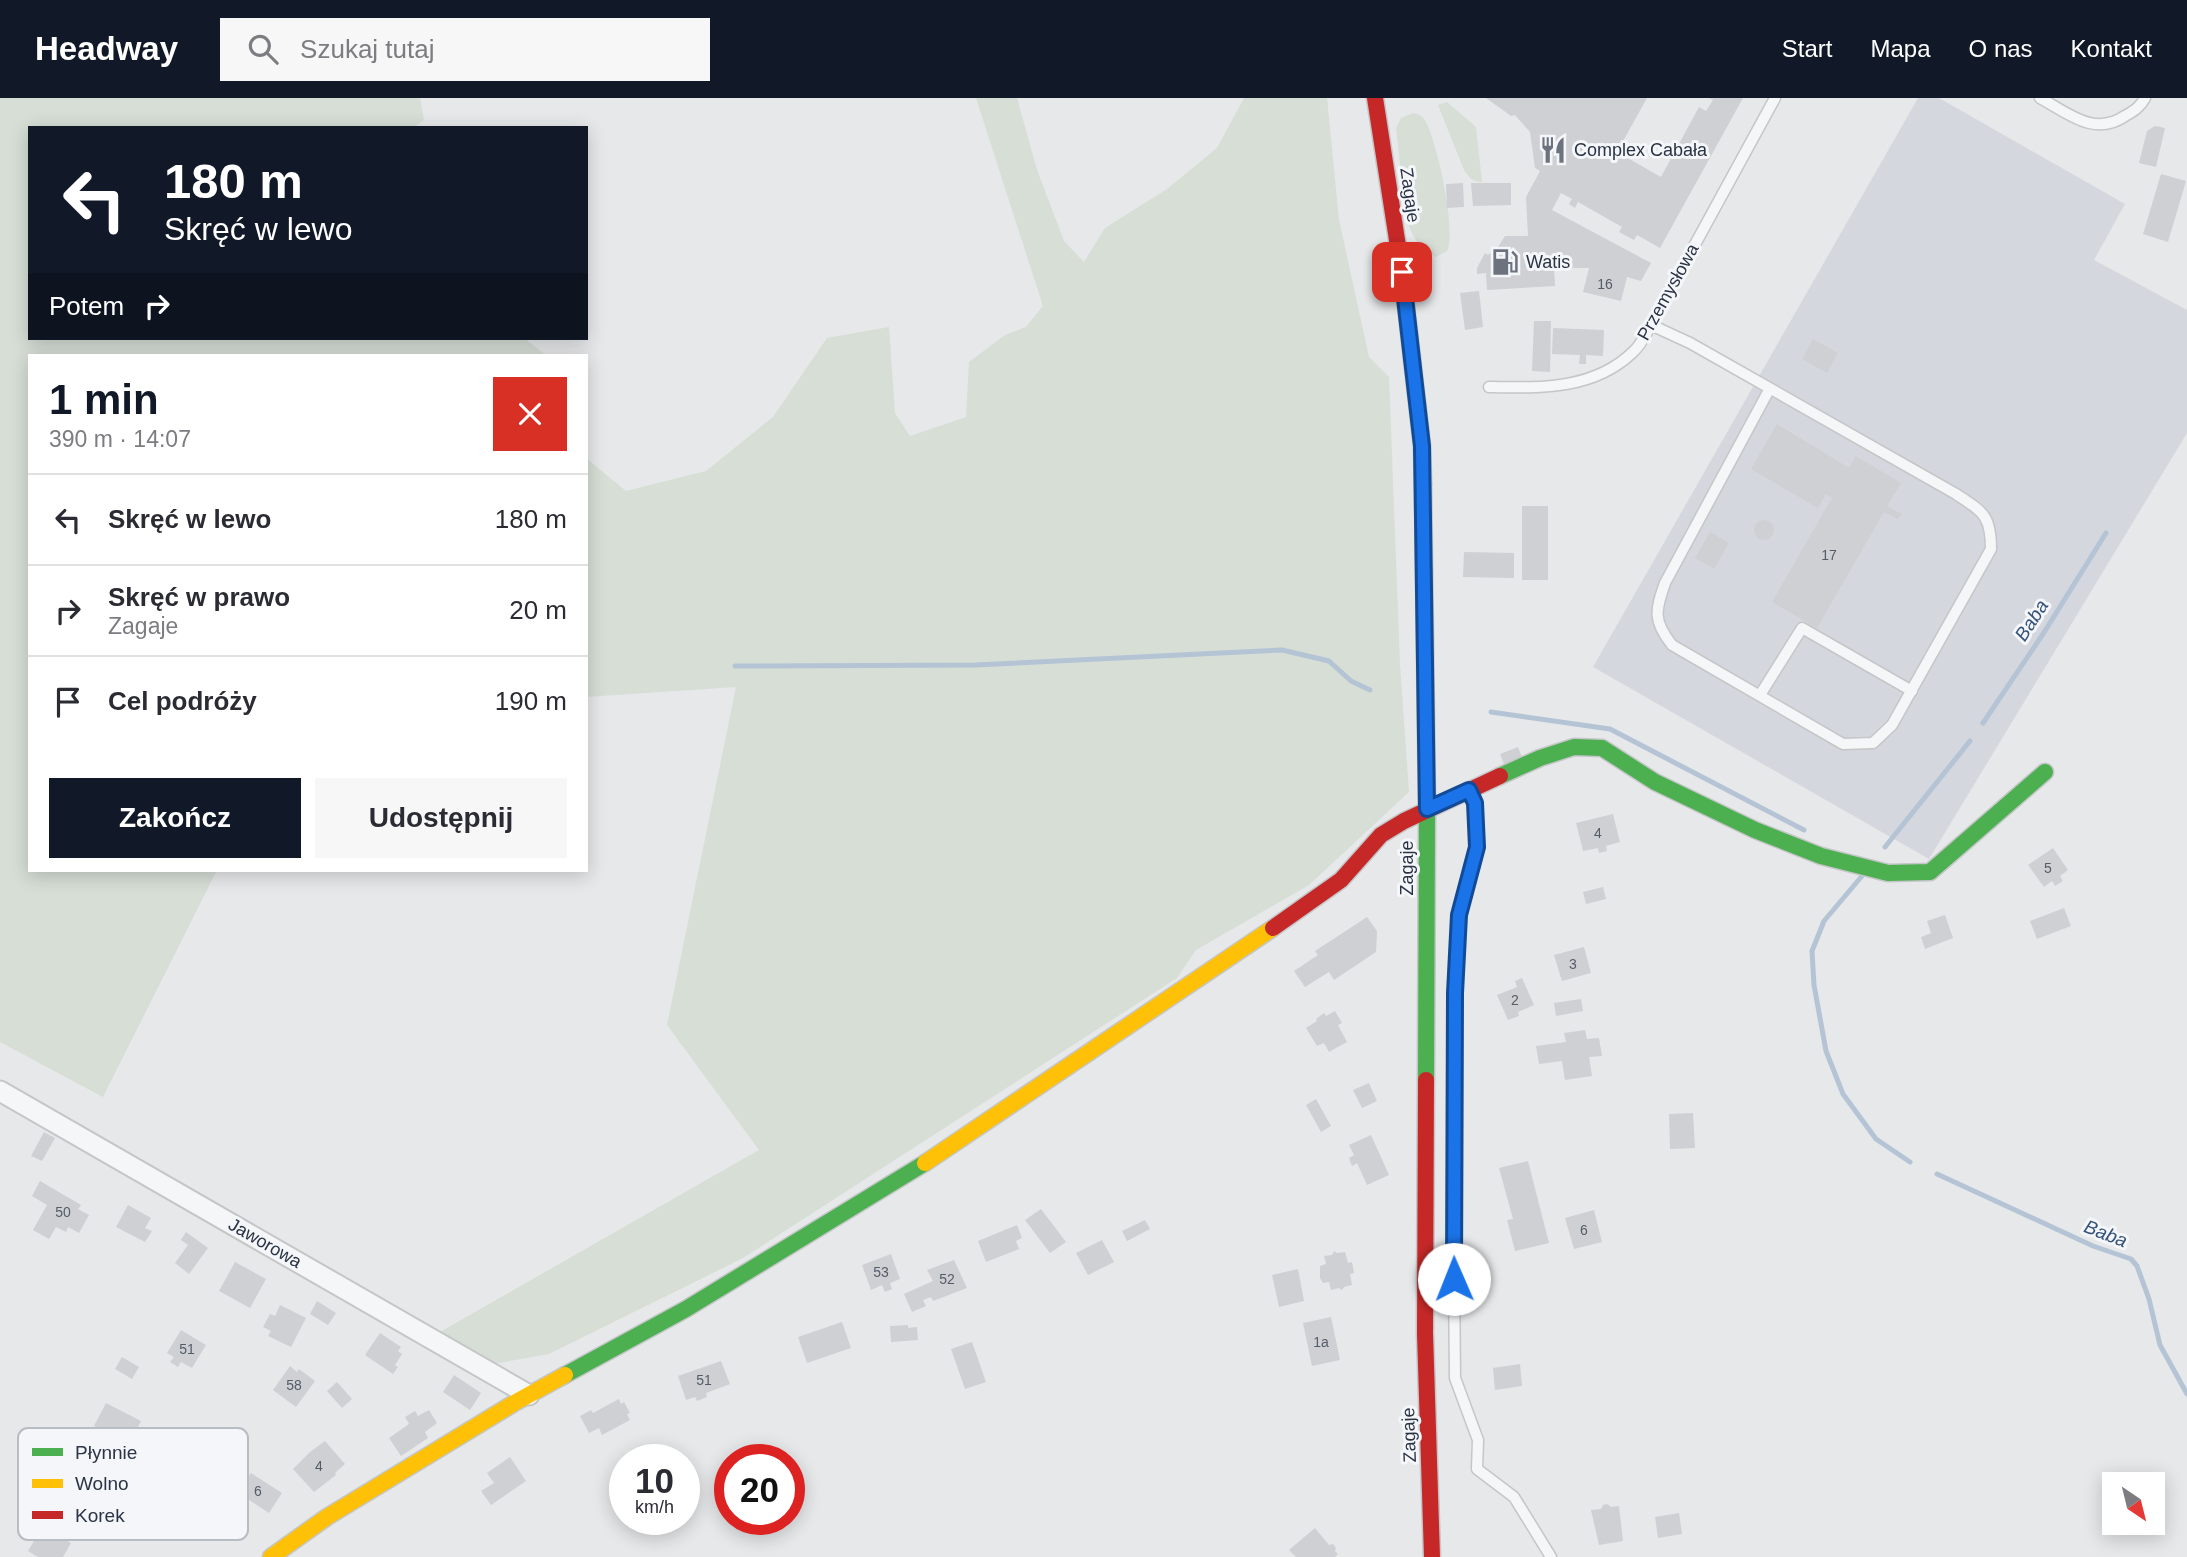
<!DOCTYPE html>
<html lang="pl">
<meta charset="utf-8">
<style>
body{margin:0;font-family:Arial,sans-serif;background:#f7f7f7;color:#2b2b33;height:100vh;display:flex;flex-direction:column;font-size:26px;white-space:nowrap}
*{box-sizing:border-box;margin:0}
p{font-size:23px;color:#7c7c81}
.icon{flex:none;width:38px;height:38px;fill:none;stroke:currentColor;stroke-width:2;stroke-linecap:round;stroke-linejoin:round}
.map{position:relative;flex:1;overflow:hidden}
.details{position:absolute;left:28px;top:256px;width:560px;height:518px;display:flex;flex-direction:column;background:#fff;border-radius:0px;box-shadow:0 4px 18px #0003}
.details>*{flex:none}
.hud{position:absolute;left:28px;top:28px;width:560px;height:214px;border-radius:0px;box-shadow:0 4px 18px #0003;background:#111827;color:#fff;overflow:hidden}
.needle{width:46px;rotate:145deg}
.buttons{position:absolute;left:2102px;top:1374px;display:grid;gap:14px}
.buttons a{display:grid;place-items:center;width:63px;height:63px;border-radius:0px;background:#fff;box-shadow:0 4px 18px #0003;font-size:35px}
.speed{position:absolute;left:609px;top:1346px;display:flex;gap:14px;font-size:35px;font-weight:700;text-align:center}
.speed>*{display:grid;place-content:center;width:91px;height:91px;border-radius:50%;background:#fff;box-shadow:0 4px 18px #0003;line-height:1}
.speed small{font-size:18px;font-weight:400}
.speed .limit{border:10px solid #d22;background:#fff;color:#111}
.pin{position:absolute;display:grid;place-items:center;width:60px;height:60px;color:#fff;margin:-30px;border-radius:14px;box-shadow:0 4px 10px #0006}
.me{position:absolute;width:77px;margin:-38px;rotate:359deg;stroke-linejoin:round;filter:drop-shadow(0 0 5px #0008)}
.turn{display:flex;align-items:center;gap:24px;height:147px;padding:0 21px;font-size:32px}
.turn .icon{width:91px;height:91px;stroke-width:2.5}
.turn b{display:block;font-size:49px;line-height:60px}
.then{display:flex;align-items:center;height:66px;padding:0 21px;background:#0003;gap:14px;font-size:26px}
.round{display:grid;place-items:center;flex:none;width:74px;height:74px;border-radius:0px;background:#f7f7f7}
.head{display:flex;align-items:center;justify-content:space-between;height:119px;padding:0 21px}
h1{font-size:42px;font-weight:700;line-height:52px;color:#111827}
.button{display:flex;gap:14px;margin-top:auto;padding:14px 21px}
.button a{flex:1;height:80px;border-radius:0px;background:#111827;color:#fff;font-size:28px;font-weight:700;line-height:80px;text-align:center}
.button a+a{background:#f7f7f7;color:#2b2b33}
ul{padding:0;list-style:none}
li{display:flex;align-items:center;gap:21px;height:91px;padding:0 21px;border-top:2px solid #e1e1e2}
li div{flex:1}
li b{display:block;font-size:26px}
li em{font-style:normal}
header{display:flex;align-items:center;gap:42px;box-sizing:border-box;height:98px;padding:0 35px;background:#111827;color:#fff}
header strong{font-size:33px}
nav{display:flex;gap:38px;margin-inline-start:auto;font-size:24px}
.search{width:490px;height:63px;background:#f7f7f7;display:flex;align-items:center;gap:18px;box-sizing:border-box;padding:0 24px;border-radius:0px;color:#7c7c81;font-size:26px}
.map>svg:first-child{display:block}
</style>
<header>
<strong>Headway</strong>
<div class="search"><svg class="icon" aria-label="search" viewBox="0 0 24 24"><circle cx="10" cy="10" r="6"/><path d="M15 15l6 6"/></svg>Szukaj tutaj</div>
<nav><a>Start</a><a>Mapa</a><a>O nas</a><a>Kontakt</a></nav>
</header>
<div class="map">
<svg width="2187" height="1459" viewBox="0 0 2187 1459">
<rect width="100%" height="100%" fill="#e6e8ea"/>
<path fill="#d4d7dd" d="M 1918,0 L 1939,0 L 2125,106 L 2094,162 L 2187,212 L 2187,335 L 1929,761 L 1593,569 Z"/>
<path fill="#d6ded6" d="M 0,0 L 420,0 L 424,22 L 413,30 L 30,30 L 30,240 L 524,240 L 546,257 L 30,257 L 30,772 L 217,772 L 103,999 L 0,944 Z
M 976,0 L 1017,0 L 1037,72 L 1064,143 L 1084,164 L 1105,130 L 1167,91 L 1217,50 L 1244,0 L 1327,0 L 1339,122 L 1369,259 L 1389,279 L 1400,567 L 1409,694 L 1309,787 L 1196,852 L 1177,880 L 743,1160 L 549,1256 L 493,1266 L 440,1234 L 759,1052 L 667,927 L 736,589 L 586,599 L 586,360 L 626,393 L 706,373 L 773,319 L 827,240 L 889,229 L 895,315 L 910,338 L 966,319 L 969,264 L 1005,237 L 1026,229 L 1043,208 Z
M 1447,4 L 1476,29 L 1482,84 C 1472,84 1469,79 1464,72 L 1438,7 Z
M 1413,15 C 1419,16 1423,18 1426,24 C 1437,44 1457,134 1447,153 L 1436,159 C 1419,151 1411,137 1406,119 L 1396,30 L 1401,20 Z"/>
<g fill="none" stroke-linecap="round" stroke-linejoin="round">
<path stroke="#b4c4d5" stroke-width="5" d="M 735,568 L 975,567 L 1282,552 L 1329,563 L 1351,583 L 1370,592
M 1491,614 L 1610,631 L 1804,732
M 1983,625 L 2043,536 L 2106,435
M 1885,749 L 1970,643
M 1862,778 L 1824,823 L 1812,853 L 1814,887 L 1826,953 L 1843,996 L 1876,1041 L 1910,1064
M 1937,1076 L 2093,1148 L 2131,1161 L 2137,1168 L 2149,1201 L 2160,1247 L 2187,1296"/>
</g>
<path fill="#ced0d3" d="M 1486,0 L 1647,0 L 1617,54 L 1661,79 L 1699,9 L 1706,13 L 1713,2 L 1709,0 L 1743,0 L 1660,150 L 1637,137 L 1634,142 L 1619,134 L 1622,129 L 1578,104 L 1575,110 L 1569,106 L 1572,101 L 1561,95 L 1552,112 L 1651,165 L 1641,183 L 1627,179 L 1621,203 L 1583,194 L 1589,170 L 1554,170 L 1555,188 L 1487,192 L 1486,175 L 1477,176 L 1477,170 L 1485,155 L 1488,157 L 1498,149 L 1505,138 L 1528,138 L 1526,99 L 1540,73 L 1535,70 L 1530,34 L 1515,17 L 1511,18 Z
M 2155,28 L 2165,30 L 2156,69 L 2139,65 L 2147,33 Z
M 2161,76 L 2186,83 L 2168,144 L 2143,136 Z
M 1463,85 L 1464,109 L 1447,110 L 1446,86 Z
M 1471,85 L 1511,85 L 1511,107 L 1473,108 Z
M 1479,193 L 1483,229 L 1465,232 L 1460,195 Z
M 1534,223 L 1551,223 L 1550,274 L 1532,273 Z
M 1553,230 L 1604,232 L 1603,258 L 1586,257 L 1586,266 L 1579,266 L 1580,257 L 1552,256 Z
M 1813,241 L 1838,255 L 1827,275 L 1802,261 Z
M 1777,326 L 1849,370 L 1856,358 L 1901,385 L 1887,408 L 1902,416 L 1898,421 L 1884,414 L 1817,530 L 1772,504 L 1832,400 L 1826,396 L 1818,410 L 1751,371 Z
M 1522,408 L 1548,408 L 1548,482 L 1522,482 Z
M1754 432a10 10 0 1 1 20 0a10 10 0 1 1-20 0Z
M 1710,434 L 1729,445 L 1714,471 L 1695,460 Z
M 1464,454 L 1514,455 L 1514,480 L 1463,479 Z
M 1518,649 L 1522,659 L 1504,666 L 1500,656 Z
M 1613,716 L 1620,744 L 1606,748 L 1607,753 L 1599,755 L 1598,750 L 1583,753 L 1576,725 Z
M 2053,750 L 2068,772 L 2060,778 L 2063,783 L 2055,788 L 2052,783 L 2044,789 L 2028,767 Z
M 1603,789 L 1606,801 L 1586,806 L 1583,794 Z
M 2064,810 L 2071,828 L 2037,841 L 2030,823 Z
M 1945,817 L 1953,840 L 1925,851 L 1921,839 L 1931,835 L 1927,823 Z
M 1367,819 L 1377,833 L 1376,854 L 1334,882 L 1329,874 L 1305,889 L 1294,873 L 1318,857 L 1315,853 Z
M 1584,849 L 1591,875 L 1562,883 L 1554,857 Z
M 1522,880 L 1534,907 L 1518,914 L 1519,918 L 1508,922 L 1497,897 L 1517,889 L 1515,883 Z
M 1581,901 L 1583,913 L 1556,918 L 1554,905 Z
M 1335,913 L 1342,925 L 1338,927 L 1347,944 L 1329,954 L 1324,945 L 1317,948 L 1306,930 L 1317,923 L 1316,921 L 1324,915 L 1326,918 Z
M 1585,932 L 1587,941 L 1599,940 L 1602,958 L 1589,959 L 1592,978 L 1565,982 L 1562,963 L 1539,966 L 1536,948 L 1566,944 L 1564,935 Z
M 1369,985 L 1377,1003 L 1362,1010 L 1353,992 Z
M 1316,1001 L 1331,1028 L 1321,1034 L 1306,1007 Z
M 1693,1015 L 1695,1050 L 1670,1051 L 1669,1016 Z
M 44,1034 L 55,1040 L 42,1063 L 31,1058 Z
M 1371,1037 L 1389,1077 L 1367,1087 L 1357,1065 L 1352,1068 L 1349,1060 L 1354,1057 L 1349,1047 Z
M 1528,1063 L 1549,1145 L 1515,1153 L 1507,1122 L 1513,1121 L 1499,1070 Z
M 40,1083 L 81,1107 L 78,1111 L 89,1117 L 79,1135 L 68,1129 L 66,1134 L 56,1129 L 49,1141 L 33,1132 L 47,1107 L 32,1098 Z
M 128,1107 L 151,1120 L 145,1130 L 152,1133 L 145,1144 L 116,1129 Z
M 1041,1111 L 1066,1144 L 1050,1155 L 1025,1122 Z
M 1594,1112 L 1602,1144 L 1574,1151 L 1565,1120 Z
M 1145,1122 L 1150,1131 L 1127,1143 L 1122,1133 Z
M 1017,1127 L 1022,1140 L 1016,1143 L 1019,1151 L 986,1164 L 978,1143 Z
M 186,1134 L 208,1150 L 189,1176 L 175,1165 L 188,1147 L 181,1142 Z
M 1102,1142 L 1114,1164 L 1088,1177 L 1076,1155 Z
M 1334,1153 L 1337,1155 L 1345,1154 L 1348,1165 L 1352,1164 L 1354,1175 L 1350,1176 L 1352,1187 L 1344,1189 L 1342,1192 L 1339,1190 L 1331,1192 L 1329,1184 L 1323,1185 L 1320,1180 L 1320,1168 L 1326,1166 L 1324,1158 L 1332,1157 Z
M 891,1156 L 900,1181 L 890,1185 L 892,1191 L 885,1194 L 882,1187 L 871,1192 L 862,1167 Z
M 954,1162 L 967,1190 L 933,1203 L 931,1199 L 923,1202 L 926,1208 L 912,1214 L 904,1196 L 933,1183 L 927,1172 Z
M 235,1164 L 266,1181 L 250,1210 L 219,1193 Z
M 1298,1171 L 1304,1203 L 1279,1209 L 1272,1177 Z
M 317,1203 L 336,1215 L 328,1227 L 310,1216 Z
M 280,1207 L 306,1220 L 291,1249 L 268,1238 L 271,1233 L 263,1229 L 270,1216 L 275,1218 Z
M 1331,1219 L 1340,1262 L 1312,1268 L 1303,1225 Z
M 842,1224 L 851,1250 L 807,1265 L 798,1239 Z
M 908,1227 L 908,1230 L 917,1229 L 918,1242 L 891,1244 L 890,1228 Z
M 181,1232 L 206,1247 L 192,1270 L 181,1264 L 178,1269 L 170,1264 L 174,1259 L 167,1255 Z
M 380,1235 L 401,1249 L 398,1253 L 402,1256 L 395,1267 L 398,1269 L 393,1276 L 365,1257 Z
M 972,1244 L 986,1284 L 965,1291 L 951,1251 Z
M 122,1259 L 139,1269 L 132,1281 L 115,1271 Z
M 721,1263 L 730,1286 L 706,1295 L 707,1299 L 697,1303 L 695,1299 L 686,1302 L 678,1278 Z
M 1520,1266 L 1522,1288 L 1495,1292 L 1493,1270 Z
M 290,1268 L 297,1274 L 299,1271 L 315,1283 L 296,1309 L 273,1292 Z
M 454,1277 L 481,1295 L 470,1312 L 443,1294 Z
M 337,1284 L 352,1301 L 342,1310 L 327,1293 Z
M 619,1301 L 621,1306 L 624,1304 L 630,1315 L 627,1316 L 630,1322 L 602,1337 L 599,1330 L 589,1335 L 580,1318 L 591,1312 L 593,1315 Z
M 106,1305 L 141,1323 L 127,1350 L 118,1346 L 120,1342 L 94,1328 Z
M 429,1312 L 437,1325 L 425,1334 L 428,1340 L 401,1358 L 389,1340 L 409,1326 L 405,1319 L 415,1313 L 418,1318 Z
M 325,1343 L 345,1366 L 335,1375 L 336,1377 L 314,1394 L 293,1371 L 310,1354 Z
M 510,1359 L 526,1383 L 491,1407 L 481,1393 L 494,1385 L 487,1375 Z
M 251,1375 L 282,1395 L 269,1415 L 234,1392 L 242,1381 L 245,1383 Z
M 1607,1406 L 1611,1409 L 1619,1408 L 1623,1443 L 1599,1447 L 1591,1412 L 1601,1411 L 1603,1407 Z
M 1679,1415 L 1682,1436 L 1658,1440 L 1655,1419 Z
M 43,1428 L 71,1445 L 63,1459 L 38,1459 L 28,1453 Z
M 1315,1430 L 1329,1447 L 1333,1446 L 1336,1450 L 1335,1453 L 1338,1456 L 1335,1459 L 1296,1459 L 1289,1452 Z"/>
<g fill="none" stroke-linecap="round" stroke-linejoin="round">
<defs>
<path id="lane" d="M 2040,0 C 2068,15 2094,39 2125,18 C 2134,13 2140,9 2145,0
M 1651,227 L 1690,245 L 1956,396 C 1983,414 1991,417 1991,451 L 1892,627 L 1873,645 L 1843,646 L 1672,547 C 1653,523 1655,513 1665,485 L 1769,292
M 1489,289 C 1540,290 1594,292 1633,254 C 1641,247 1646,236 1651,227 L 1775,0
M 1760,597 L 1802,530 L 1912,593
M 1471,695 L 1475,705 L 1477,749 L 1459,817 L 1455,895 L 1453,1081 L 1455,1280 L 1478,1342 L 1477,1371 L 1514,1399 L 1551,1459"/>
<path id="street" d="M 0,993 L 529,1297"/>
<path id="fast" d="M 1423,386 L 1427,711 L 1426,982
M 1500,678 L 1540,660 L 1574,649 L 1602,650 L 1655,684 L 1755,732 L 1821,758 L 1888,775 L 1930,774 L 2045,674
M 565,1277 L 686,1211 L 925,1065"/>
<path id="slow" d="M 925,1065 L 1273,830
M 271,1459 L 327,1419 L 516,1304 L 565,1277"/>
<path id="jam" d="M 1375,0 L 1402,174 L 1422,348 L 1423,386
M 1273,830 L 1341,782 L 1381,737 L 1404,723 L 1500,678
M 1426,982 L 1425,1235 L 1432,1459"/>
</defs>
<use href="#lane" stroke="#c4c6c8" stroke-width="13"/>
<use href="#street" stroke="#c4c6c8" stroke-width="23"/>
<use href="#fast" stroke="#c4c6c8" stroke-width="19"/>
<use href="#slow" stroke="#c4c6c8" stroke-width="19"/>
<use href="#jam" stroke="#c4c6c8" stroke-width="19"/>
<use href="#lane" stroke="#f5f6f7" stroke-width="10"/>
<use href="#street" stroke="#f5f6f7" stroke-width="19"/>
<use href="#fast" stroke="#4caf50" stroke-width="16"/>
<use href="#slow" stroke="#ffc107" stroke-width="16"/>
<use href="#jam" stroke="#c62828" stroke-width="16"/>
</g>
<g fill="none" stroke-linecap="round" stroke-linejoin="round">
<defs>
<path id="route" d="M 1402,174 L 1422,348 L 1427,711 L 1469,692 L 1475,705 L 1477,749 L 1459,817 L 1455,895 L 1454,1181"/>
</defs>
<use href="#route" stroke="#114b97" stroke-width="18"/>
<use href="#route" stroke="#1a73e8" stroke-width="12"/>
</g>
<defs>
<symbol id="restaurant-bare" viewBox="-9 -9 18 18"><path d="M-5-6h1v4h1v-4h1v4h1v-4h1v5L-1.5 .5V6h-2V.5L-5-1ZM5-6V6H3V1.5H1.5Q1.5-4 5-6Z" fill="#6c737f" stroke="#f4f6f9" stroke-width="2.5" paint-order="stroke"/></symbol>
<symbol id="fuel-bare" viewBox="-9 -9 18 18"><path d="M-5.5-6h7V0h2V4h1.3V-2.5L3-4.5l.8-.8L6-3V5H2.5V1h-1V6h-7ZM-4.2-4.7v3.2H.2V-4.7Z" fill="#6c737f" stroke="#f4f6f9" stroke-width="2.5" paint-order="stroke"/></symbol>
</defs>
<g fill-rule="evenodd">
<use href="#restaurant-bare" x="1534" y="33" width="38" height="38"/>
<use href="#fuel-bare" x="1486" y="145" width="38" height="38"/>
</g>
<g text-anchor="middle" stroke-width="6" stroke-linejoin="round" paint-order="stroke">
<g font-size="14" fill="#545c69">
<text x="1605" y="191">16</text>
<text x="1829" y="462">17</text>
<text x="1598" y="740">4</text>
<text x="2048" y="775">5</text>
<text x="1573" y="871">3</text>
<text x="1515" y="907">2</text>
<text x="63" y="1119">50</text>
<text x="1584" y="1137">6</text>
<text x="881" y="1179">53</text>
<text x="947" y="1186">52</text>
<text x="1321" y="1249">1a</text>
<text x="187" y="1256">51</text>
<text x="704" y="1287">51</text>
<text x="294" y="1292">58</text>
<text x="319" y="1373">4</text>
<text x="258" y="1398">6</text>
</g>
<g font-size="18" fill="#2b3445" stroke="#f4f6f9" text-anchor="start">
<text x="1574" y="58">Complex Cabała</text>
<text x="1526" y="170">Watis</text>
</g>
<g font-size="18" fill="#2b3445" stroke="#f4f6f9">
<text transform="translate(1410 97) rotate(82)" y="6">Zagaje</text>
<text transform="translate(1668 194) rotate(-61)" y="6">Przemysłowa</text>
<text transform="translate(1407 770) rotate(-90)" y="6">Zagaje</text>
<text transform="translate(265 1145) rotate(30)" y="6">Jaworowa</text>
<text transform="translate(1409 1337) rotate(-92)" y="6">Zagaje</text>
</g>
<g font-size="19" font-style="italic" fill="#34527a" stroke="#f4f6f9">
<text transform="translate(2031 522) rotate(-57)" y="7">Baba</text>
<text transform="translate(2106 1135) rotate(21)" y="7">Baba</text>
</g>
</g>
<rect x="18" y="1330" width="230" height="112" rx="10" fill="#f4f6f9" stroke="#b8bcc3" stroke-width="2"/>
<rect x="32" y="1350" width="31" height="8" fill="#4caf50"/>
<rect x="32" y="1381" width="31" height="9" fill="#ffc107"/>
<rect x="32" y="1413" width="31" height="8" fill="#c62828"/>
<g font-size="19" fill="#2b3445">
<text x="75" y="1361">Płynnie</text>
<text x="75" y="1392">Wolno</text>
<text x="75" y="1424">Korek</text>
</g>
</svg>
<div class="buttons">
<a><svg class="needle" viewBox="-14 -14 28 28"><path d="M0-13l5 13h-10z" fill="#e53935"/><path d="M0 13l5-13h-10z" fill="#7c7c81"/></svg></a>
</div>
<div class="speed"><div>10<small>km/h</small></div><div class="limit">20</div></div>
<div class="pin" style="left:1402px;top:174px;background:#d93025"><svg class="icon" aria-label="arrive" viewBox="0 0 24 24"><path d="M6 21V4h12l-3 4 3 4H6"/></svg></div>
<svg class="me" style="left:1454px;top:1181px" viewBox="-20 -20 40 40"><circle r="19" fill="#fff"/><path d="M0-13L10 11 0 6-10 11z" fill="#1a73e8"/></svg>
<div class="hud">
<div class="turn"><svg class="icon" aria-label="left" viewBox="0 0 24 24"><path d="M17 20v-9H6M10 6l-5 5 5 5"/></svg><div><b>180 m</b>Skręć w lewo</div></div>
<div class="then">Potem<svg class="icon" aria-label="right" viewBox="0 0 24 24"><path d="M7 20v-9h11M14 6l5 5-5 5"/></svg></div>
</div>
<section class="details">
<div class="head"><div><h1>1 min</h1><p>390 m · 14:07</p></div><a class="round" style="background:#d93025;color:#fff"><svg class="icon" aria-label="close" viewBox="0 0 24 24"><path d="M6 6l12 12M18 6L6 18"/></svg></a></div>
<ul>
<li><svg class="icon" aria-label="left" viewBox="0 0 24 24"><path d="M17 20v-9H6M10 6l-5 5 5 5"/></svg><div><b>Skręć w lewo</b></div><em>180 m</em></li>
<li><svg class="icon" aria-label="right" viewBox="0 0 24 24"><path d="M7 20v-9h11M14 6l5 5-5 5"/></svg><div><b>Skręć w prawo</b><p>Zagaje</p></div><em>20 m</em></li>
<li><svg class="icon" aria-label="arrive" viewBox="0 0 24 24"><path d="M6 21V4h12l-3 4 3 4H6"/></svg><div><b>Cel podróży</b></div><em>190 m</em></li>
</ul>
<div class="button"><a>Zakończ</a><a>Udostępnij</a></div>
</section>
</div>
